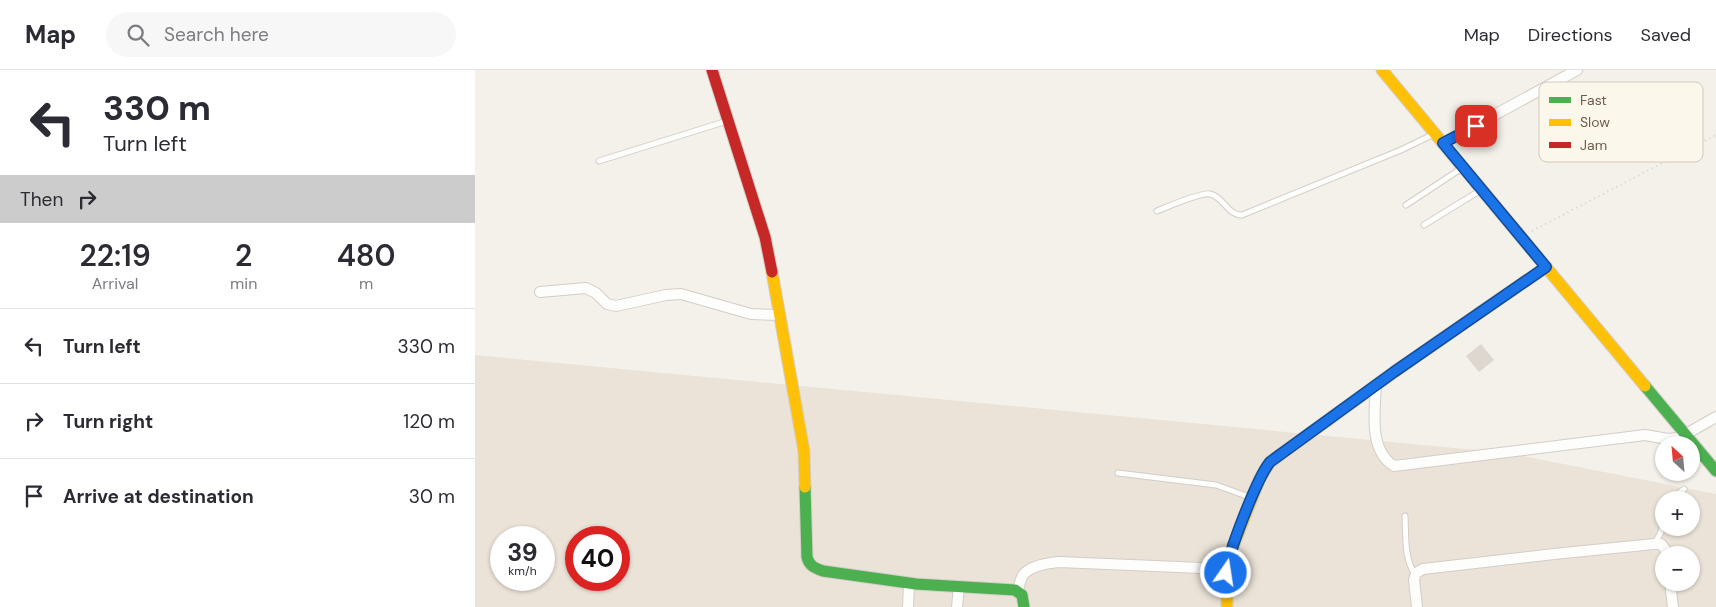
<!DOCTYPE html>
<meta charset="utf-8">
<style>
body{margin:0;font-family:"DM Sans",sans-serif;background:#f7f7f7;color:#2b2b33;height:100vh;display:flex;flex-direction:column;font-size:19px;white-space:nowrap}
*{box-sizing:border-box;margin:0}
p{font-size:16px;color:#7c7c81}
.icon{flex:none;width:28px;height:28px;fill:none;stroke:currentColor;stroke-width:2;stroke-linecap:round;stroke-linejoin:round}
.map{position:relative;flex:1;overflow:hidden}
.drawer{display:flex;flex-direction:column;background:#fff;width:475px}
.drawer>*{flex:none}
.banner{background:#fff;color:#2b2b33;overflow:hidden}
.needle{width:32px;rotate:334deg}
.buttons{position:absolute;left:1180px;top:366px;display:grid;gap:10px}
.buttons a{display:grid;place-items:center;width:45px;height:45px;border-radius:50%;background:#fff;box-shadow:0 1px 4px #0004;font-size:25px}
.speed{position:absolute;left:15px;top:456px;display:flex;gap:10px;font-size:25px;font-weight:700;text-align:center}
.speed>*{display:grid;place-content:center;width:65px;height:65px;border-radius:50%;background:#fff;box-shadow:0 1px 4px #0004;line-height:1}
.speed small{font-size:12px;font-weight:400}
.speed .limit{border:8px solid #d22;background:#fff;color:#111}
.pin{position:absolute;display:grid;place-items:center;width:42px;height:42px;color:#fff;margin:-21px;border-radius:10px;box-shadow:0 2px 8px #0006}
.me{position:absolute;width:55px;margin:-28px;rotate:13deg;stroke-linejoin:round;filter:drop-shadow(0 0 4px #0008)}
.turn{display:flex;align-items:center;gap:18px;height:105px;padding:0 20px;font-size:22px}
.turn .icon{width:65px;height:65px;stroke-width:2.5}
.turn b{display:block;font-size:35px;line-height:42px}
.then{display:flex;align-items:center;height:48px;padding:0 20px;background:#0003;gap:10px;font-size:19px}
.eta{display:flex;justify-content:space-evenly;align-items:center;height:85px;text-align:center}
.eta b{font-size:30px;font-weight:600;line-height:35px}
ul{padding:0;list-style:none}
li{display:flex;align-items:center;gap:15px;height:75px;padding:0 20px;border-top:1px solid #e1e1e2}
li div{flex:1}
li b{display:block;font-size:19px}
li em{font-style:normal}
header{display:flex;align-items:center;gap:30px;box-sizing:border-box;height:70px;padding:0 25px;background:#fff;border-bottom:1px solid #e1e1e2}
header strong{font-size:24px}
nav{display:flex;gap:28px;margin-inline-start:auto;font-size:18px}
.search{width:350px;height:45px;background:#f7f7f7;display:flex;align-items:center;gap:12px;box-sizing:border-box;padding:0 18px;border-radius:28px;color:#7c7c81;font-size:19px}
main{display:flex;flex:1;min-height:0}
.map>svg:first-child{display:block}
</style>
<header>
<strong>Map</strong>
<div class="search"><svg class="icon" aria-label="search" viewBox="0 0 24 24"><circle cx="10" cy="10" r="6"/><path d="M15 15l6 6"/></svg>Search here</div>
<nav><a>Map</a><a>Directions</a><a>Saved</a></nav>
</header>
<main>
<section class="drawer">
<div class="banner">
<div class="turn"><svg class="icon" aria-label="left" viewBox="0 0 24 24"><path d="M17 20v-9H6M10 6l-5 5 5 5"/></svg><div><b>330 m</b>Turn left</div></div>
<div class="then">Then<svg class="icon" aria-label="right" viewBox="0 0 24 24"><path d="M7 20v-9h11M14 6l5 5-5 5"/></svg></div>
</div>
<div class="eta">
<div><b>22:19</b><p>Arrival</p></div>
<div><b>2</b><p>min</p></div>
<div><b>480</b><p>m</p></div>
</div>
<ul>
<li><svg class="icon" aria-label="left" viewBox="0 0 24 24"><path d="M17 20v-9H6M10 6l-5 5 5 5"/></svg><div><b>Turn left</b></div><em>330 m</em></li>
<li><svg class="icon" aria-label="right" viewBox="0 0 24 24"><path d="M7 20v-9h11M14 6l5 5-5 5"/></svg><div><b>Turn right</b></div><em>120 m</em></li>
<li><svg class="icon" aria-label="arrive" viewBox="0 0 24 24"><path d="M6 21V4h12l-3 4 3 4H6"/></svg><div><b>Arrive at destination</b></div><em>30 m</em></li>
</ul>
</section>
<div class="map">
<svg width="1241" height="537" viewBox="0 0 1241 537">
<rect width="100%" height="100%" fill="#f4f1ea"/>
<path fill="#ebe3d7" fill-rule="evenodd" d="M 0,285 L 1033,383 L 1241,424 L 1241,537 L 0,537 ZM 1189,430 L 1216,430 L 1216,458 L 1189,458 ZM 26,468 L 69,468 L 69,510 L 26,510 ZM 101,468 L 144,468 L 144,510 L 101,510 ZM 1189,485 L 1216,485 L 1216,512 L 1189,512 Z"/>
<path fill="#ded7d0" d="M 1006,274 L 1019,290 L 1004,302 L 991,286 Z"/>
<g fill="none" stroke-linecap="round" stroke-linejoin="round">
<defs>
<path id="lane" d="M 124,91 L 252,51
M 931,135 L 987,98
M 682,141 C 692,137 726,122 735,124 C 749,127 752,145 767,145 L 926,80 L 959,64
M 949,155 L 1006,120
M 643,403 L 741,415 L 777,428
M 1195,430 L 1209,419
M 930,446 C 931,465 929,489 940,504
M 1180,473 L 1186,462 L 1189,443"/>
<path id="street" d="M 968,73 L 1102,0
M 65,222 L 111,218 L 121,223 L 132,234 L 141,236 L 191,225 L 206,224 L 276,244 L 305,245
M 901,315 C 900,340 893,380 919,396 L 1170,365 L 1193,369 L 1213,367
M 1211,364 L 1241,347
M 1195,512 L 1198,537
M 543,521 C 544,516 545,510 548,505 C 555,496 573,493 584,492 L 751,499
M 433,537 L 434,514
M 482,537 L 484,517
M 942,537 L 939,510 L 941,503 L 948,499 L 1079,484 L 1179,474 L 1186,474 L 1190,479 L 1191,485"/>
<path id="fast" d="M 1004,243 L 1071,197
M 1170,316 L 1241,401
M 330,417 L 332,487 C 334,496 340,498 348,501 L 441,514 L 540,520 L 547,525 L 549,537"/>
<path id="slow" d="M 907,0 L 1170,316
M 297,202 L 329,381 L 330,417
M 752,537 L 752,492 L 785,408 L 795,392 L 919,302 L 1004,243"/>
<path id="jam" d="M 237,0 L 290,167 L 297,202"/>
</defs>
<use href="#lane" stroke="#d2cdc7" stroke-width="7"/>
<use href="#street" stroke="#d2cdc7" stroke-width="12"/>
<use href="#fast" stroke="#d3cec7" stroke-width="13"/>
<use href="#slow" stroke="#d3cec7" stroke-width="13"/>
<use href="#jam" stroke="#d3cec7" stroke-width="13"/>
<path stroke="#d6d0cb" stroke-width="2" stroke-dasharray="1 4" stroke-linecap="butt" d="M 1057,161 L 1241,65"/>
<use href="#lane" stroke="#fdfdfc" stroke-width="5"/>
<use href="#street" stroke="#fdfdfc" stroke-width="10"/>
<use href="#fast" stroke="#4caf50" stroke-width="11"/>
<use href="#slow" stroke="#ffc107" stroke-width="11"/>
<use href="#jam" stroke="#c62828" stroke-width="11"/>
</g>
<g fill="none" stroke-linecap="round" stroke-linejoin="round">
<defs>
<path id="route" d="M 751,503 C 753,483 782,408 795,392 L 919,302 L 1071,197 L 968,73 L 1001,56"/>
</defs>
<use href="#route" stroke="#114b97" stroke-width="12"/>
<use href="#route" stroke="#1a73e8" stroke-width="9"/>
</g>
<rect x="1064" y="12" width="164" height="80" rx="8" fill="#fcf7eb" stroke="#d2c9bc" stroke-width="1"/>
<rect x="1074" y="27" width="22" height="6" fill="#4caf50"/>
<rect x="1074" y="49" width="22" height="7" fill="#ffc107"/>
<rect x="1074" y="72" width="22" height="6" fill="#c62828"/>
<g font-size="14" fill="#6f5d4e">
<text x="1105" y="35">Fast</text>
<text x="1105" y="57">Slow</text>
<text x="1105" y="80">Jam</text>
</g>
</svg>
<div class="buttons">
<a><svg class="needle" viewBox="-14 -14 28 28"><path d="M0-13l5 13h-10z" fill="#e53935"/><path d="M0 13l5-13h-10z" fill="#7c7c81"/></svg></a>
<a>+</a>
<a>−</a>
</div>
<div class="speed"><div>39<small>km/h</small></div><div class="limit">40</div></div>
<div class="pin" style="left:1001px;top:56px;background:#d93025"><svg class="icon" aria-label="arrive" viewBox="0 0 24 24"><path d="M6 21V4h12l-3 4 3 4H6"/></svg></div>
<svg class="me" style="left:751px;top:503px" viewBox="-20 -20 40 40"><circle r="17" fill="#1a73e8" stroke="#fff" stroke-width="3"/><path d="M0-11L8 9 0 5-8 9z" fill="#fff"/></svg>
</div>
</main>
